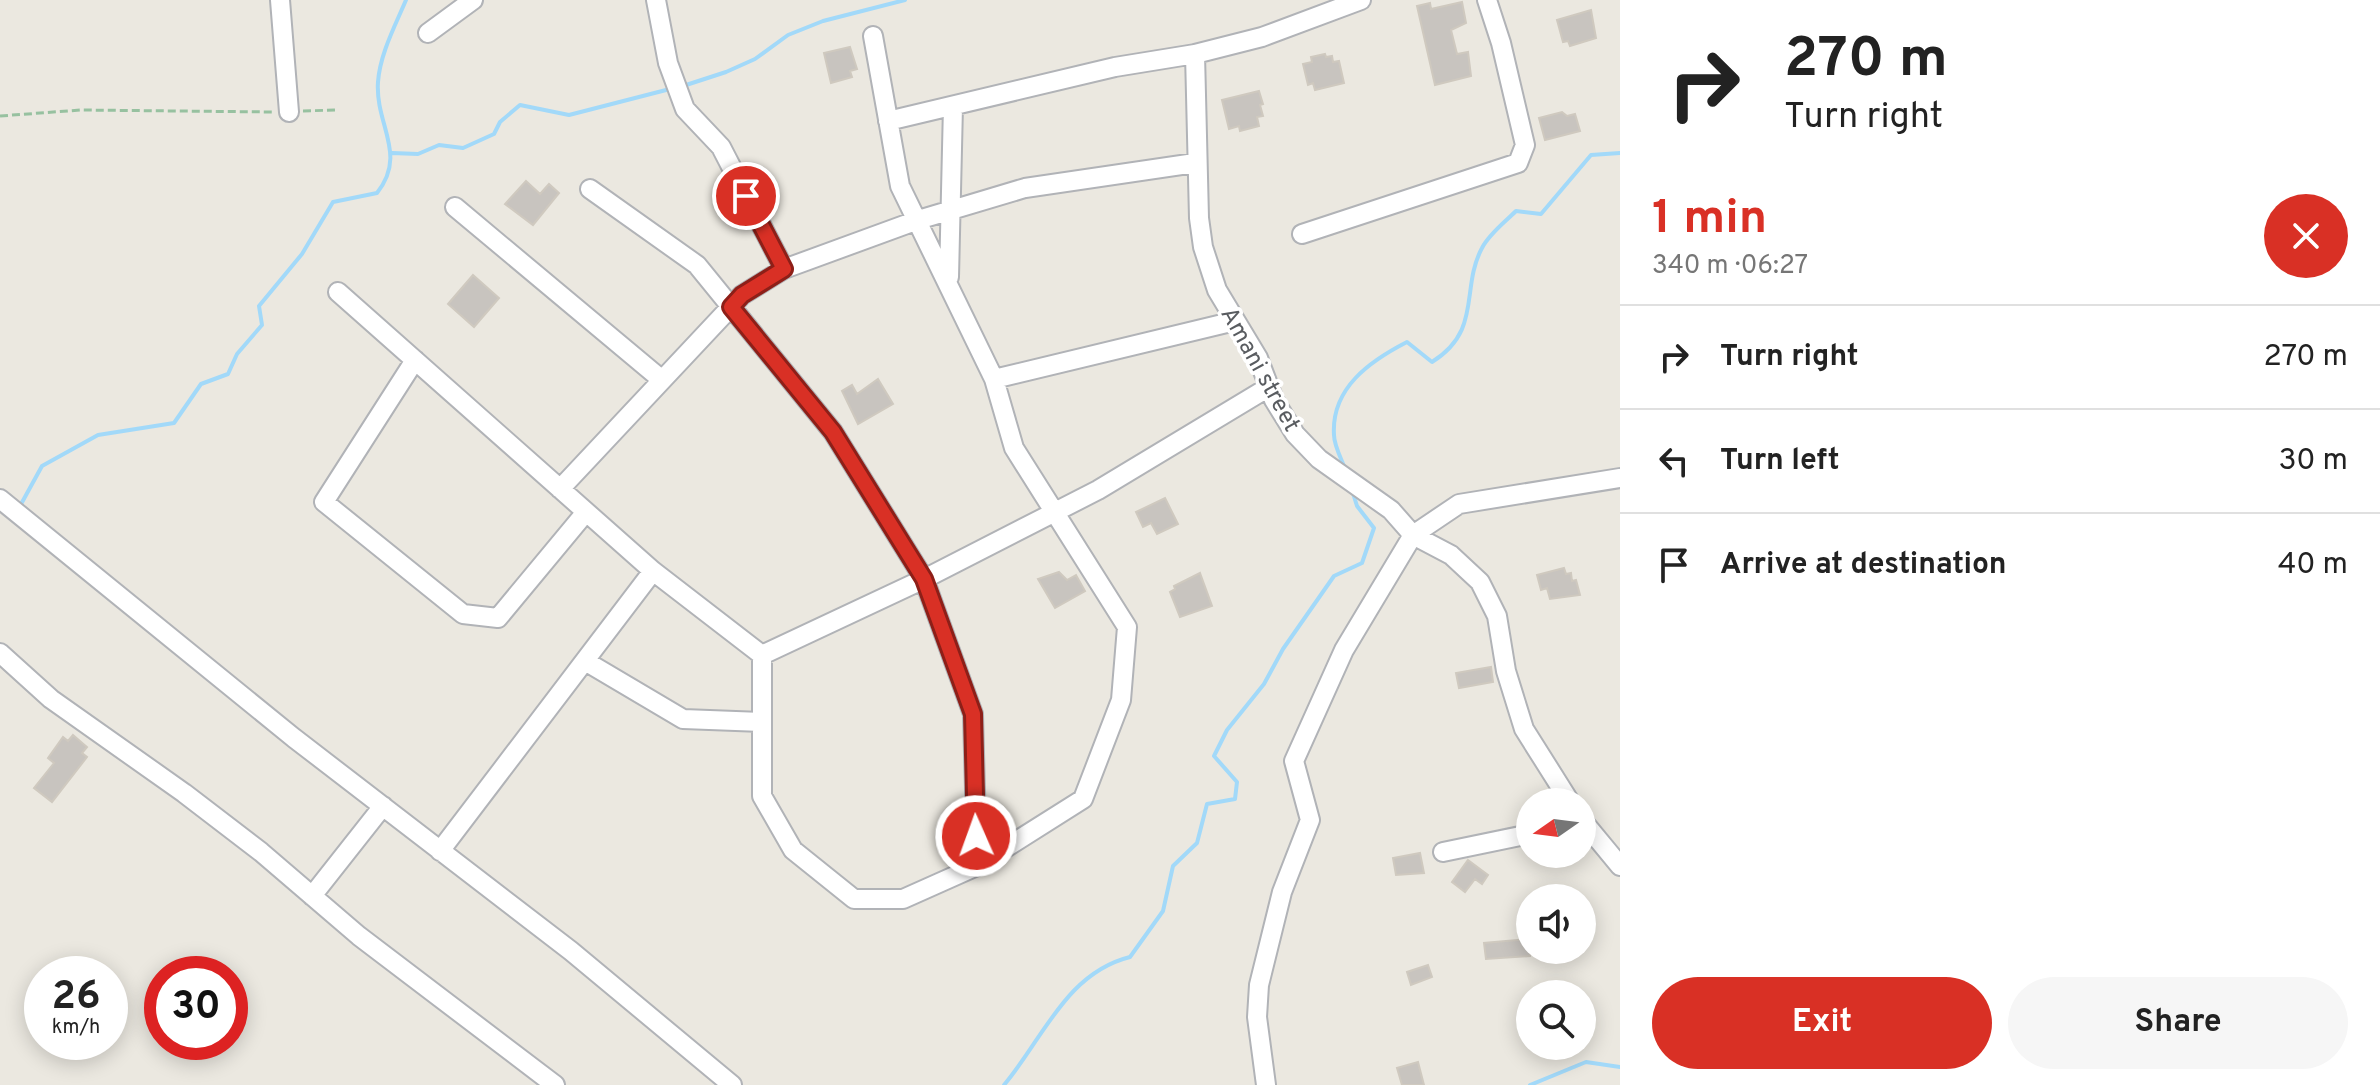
<!DOCTYPE html>
<meta charset="utf-8">
<style>
body{margin:0;font-family:Overpass,sans-serif;background:#f6f6f6;color:#222;height:100vh;display:flex;flex-direction:column;font-size:30px;white-space:nowrap}
*{box-sizing:border-box;margin:0}
p{font-size:26px;color:#767676}
.icon{flex:none;width:44px;height:44px;fill:none;stroke:currentColor;stroke-width:2;stroke-linecap:round;stroke-linejoin:round}
.map{position:relative;flex:1;overflow:hidden}
.drawer{display:flex;flex-direction:column;background:#fff;width:760px}
.drawer>*{flex:none}
.hud{background:#fff;color:#222;overflow:hidden}
.needle{width:52px;rotate:256deg}
.controls{position:absolute;left:1516px;top:788px;display:grid;gap:16px}
.controls a{display:grid;place-items:center;width:80px;height:80px;border-radius:50%;background:#fff;box-shadow:0 4px 20px #0003;font-size:40px}
.speed{position:absolute;left:24px;top:956px;display:flex;gap:16px;font-size:40px;font-weight:700;text-align:center}
.speed>*{display:grid;place-content:center;width:104px;height:104px;border-radius:50%;background:#fff;box-shadow:0 4px 20px #0003;line-height:1}
.speed small{font-size:20px;font-weight:400}
.speed .limit{border:12px solid #d22;background:#fff;color:#111}
.pin{position:absolute;display:grid;place-items:center;width:68px;height:68px;color:#fff;margin:-34px;border:4px solid #fff;border-radius:50%;box-shadow:0 2px 8px #0007}
.me{position:absolute;width:88px;margin:-44px;rotate:358deg;stroke-linejoin:round;filter:drop-shadow(0 0 6px #0008)}
.turn{display:flex;align-items:center;gap:28px;height:168px;padding:0 32px;font-size:36px}
.turn .icon{width:104px;height:104px;stroke-width:2.5}
.turn b{display:block;font-size:56px;line-height:68px}
.round{display:grid;place-items:center;flex:none;width:84px;height:84px;border-radius:42px;background:#f6f6f6}
.overview{display:flex;align-items:center;justify-content:space-between;height:136px;padding:0 32px}
h1{font-size:48px;font-weight:700;line-height:60px;color:#d93025}
.button{display:flex;gap:16px;margin-top:auto;padding:16px 32px}
.button a{flex:1;height:92px;border-radius:48px;background:#d93025;color:#fff;font-size:32px;font-weight:700;line-height:92px;text-align:center}
.button a+a{background:#f6f6f6;color:#222}
ul{padding:0;list-style:none}
li{display:flex;align-items:center;gap:24px;height:104px;padding:0 32px;border-top:2px solid #e0e0e0}
li div{flex:1}
li b{display:block;font-size:30px}
li em{font-style:normal}
main{display:flex;flex:1;min-height:0}
.map>svg:first-child{display:block}
</style>
<main>
<div class="map">
<svg width="1620" height="1085" viewBox="0 0 1620 1085">
<rect width="100%" height="100%" fill="#ebe8e0"/>
<g fill="none" stroke-linecap="round" stroke-linejoin="round">
<path stroke="#a2d9f9" stroke-width="4" d="M 683,86 L 726,72 L 755,59 L 788,35 L 823,21 L 905,0
M 392,153 L 418,154 L 439,145 L 463,148 L 494,134 L 500,122 L 520,105 L 569,115 L 670,89
M 1346,471 C 1342,460 1334,446 1334,435 C 1331,388 1370,361 1407,342 L 1432,362 C 1483,330 1460,289 1482,248 C 1489,234 1505,222 1516,211 L 1541,214 L 1591,155 L 1620,153
M 20,506 L 42,466 L 98,435 L 174,423 L 201,384 L 228,374 L 237,354 L 262,325 L 259,306 L 302,254 L 333,202 L 377,193 C 408,154 375,125 378,82 C 380,54 395,26 406,0
M 1004,1085 C 1043,1039 1066,973 1130,957 L 1163,911 L 1173,866 L 1197,843 L 1207,804 L 1235,799 L 1237,782 L 1214,756 L 1227,730 L 1264,684 L 1283,649 L 1334,576 L 1362,563 L 1374,528 L 1357,506 L 1352,490
M 1530,1085 L 1586,1062 L 1620,1067"/>
</g>
<path fill="#c8c4bf" stroke="#cfc9bf" stroke-width="2" d="M 1462,2 L 1466,23 L 1451,30 L 1457,54 L 1468,52 L 1471,76 L 1435,85 L 1417,6 L 1430,3 L 1431,9 Z
M 1591,10 L 1596,38 L 1570,46 L 1568,41 L 1563,42 L 1557,20 Z
M 850,47 L 857,69 L 850,71 L 852,77 L 831,83 L 824,53 Z
M 1325,54 L 1326,57 L 1332,56 L 1333,62 L 1339,61 L 1344,83 L 1315,90 L 1313,83 L 1308,85 L 1303,64 L 1312,62 L 1311,57 Z
M 1259,91 L 1263,104 L 1260,105 L 1263,116 L 1257,117 L 1259,126 L 1240,131 L 1239,126 L 1229,129 L 1222,100 Z
M 1562,112 L 1567,116 L 1575,114 L 1580,131 L 1545,140 L 1539,118 Z
M 526,181 L 540,194 L 549,184 L 559,193 L 533,225 L 505,204 Z
M 473,275 L 499,298 L 474,327 L 448,304 Z
M 878,379 L 893,404 L 858,424 L 842,391 L 852,385 L 857,394 Z
M 1165,498 L 1178,524 L 1157,534 L 1151,523 L 1143,527 L 1136,512 Z
M 1564,568 L 1566,574 L 1571,573 L 1572,581 L 1576,580 L 1580,595 L 1550,599 L 1547,588 L 1541,590 L 1537,575 Z
M 1059,572 L 1067,580 L 1076,575 L 1085,591 L 1055,608 L 1038,579 Z
M 1200,573 L 1212,606 L 1180,617 L 1170,592 L 1175,589 L 1174,586 Z
M 1491,667 L 1493,682 L 1459,688 L 1456,673 Z
M 73,735 L 87,747 L 82,753 L 87,757 L 52,802 L 34,788 L 54,763 L 48,758 L 63,737 L 68,741 Z
M 1420,853 L 1424,873 L 1396,875 L 1393,858 Z
M 1468,860 L 1488,875 L 1482,884 L 1475,879 L 1465,892 L 1452,882 Z
M 1530,939 L 1530,956 L 1486,959 L 1484,943 Z
M 1428,965 L 1432,977 L 1411,985 L 1407,972 Z
M 1418,1062 L 1424,1085 L 1402,1085 L 1397,1068 Z"/>
<g fill="none" stroke-linecap="round" stroke-linejoin="round">
<defs>
<path id="minor" d="M 280,0 L 289,112
M 656,0 L 668,63 L 685,109 L 721,147 L 784,269
M 1361,0 L 1262,37 L 1195,54 L 1199,218 L 1203,247 L 1217,290 L 1258,358 L 1274,400 L 1295,434 L 1319,459 L 1391,510 L 1413,535 L 1451,555 L 1480,582 L 1497,616 L 1506,671 L 1524,729 L 1570,802
M 428,33 L 473,0
M 888,121 L 1115,67 L 1195,54
M 590,189 L 697,265 L 833,432 L 924,579 L 973,714 L 977,866
M 455,207 L 662,380
M 1302,234 L 1518,163 L 1525,145 L 1501,43 L 1487,0
M 949,277 L 953,106
M 338,292 L 653,571 L 762,655 L 924,579 L 1098,490 L 1269,387
M 415,360 L 324,502 L 463,614 L 498,618 L 586,512
M 994,379 L 1235,321
M 560,489 L 742,295 L 784,269 L 918,220 L 1025,188 L 1195,163
M 0,499 L 294,738 L 571,951 L 732,1085
M 0,653 L 51,699 L 184,793 L 261,852 L 359,936 L 555,1085
M 762,655 L 762,796 L 793,850 L 854,899 L 903,899 L 977,866 L 1083,799 L 1121,700 L 1127,627 L 1014,448 L 994,379 L 900,186 L 873,36
M 585,661 L 683,719 L 762,722
M 1582,820 L 1620,866
M 440,851 L 653,571
M 1443,852 L 1530,834
M 312,896 L 383,806
M 1266,1085 L 1257,1017 L 1259,985 L 1282,892 L 1310,820 L 1294,761 L 1344,650 L 1413,535 L 1459,504 L 1620,478"/>
</defs>
<use href="#minor" stroke="#b1b3b7" stroke-width="22"/>
<path stroke="#97c1a0" stroke-width="3" stroke-dasharray="8 4" stroke-linecap="butt" d="M 303,111 L 335,110
M 0,116 L 81,110 L 275,112"/>
<use href="#minor" stroke="#fff" stroke-width="18"/>
</g>
<g fill="none" stroke-linecap="round" stroke-linejoin="round">
<defs>
<path id="route" d="M 746,196 L 784,269 L 742,295 L 731,307 L 833,432 L 924,579 L 973,714 L 976,836"/>
</defs>
<use href="#route" stroke="#8d1f18" stroke-width="20"/>
<use href="#route" stroke="#d93025" stroke-width="14"/>
</g>
<g text-anchor="middle" stroke-width="7" stroke-linejoin="round" paint-order="stroke">
<g font-size="24" fill="#595c60" stroke="#fff">
<text transform="translate(1261 369) rotate(61)" y="8">Amani street</text>
</g>
</g>
</svg>
<div class="controls">
<a><svg class="needle" viewBox="-14 -14 28 28"><path d="M0-13l5 13h-10z" fill="#e53935"/><path d="M0 13l5-13h-10z" fill="#767676"/></svg></a>
<a><svg class="icon" aria-label="sound" viewBox="0 0 24 24"><path d="M4 9h4l5-4v14l-5-4H4zM17 9q2 3 0 6"/></svg></a>
<a><svg class="icon" aria-label="search" viewBox="0 0 24 24"><circle cx="10" cy="10" r="6"/><path d="M15 15l6 6"/></svg></a>
</div>
<div class="speed"><div>26<small>km/h</small></div><div class="limit">30</div></div>
<div class="pin" style="left:746px;top:196px;background:#d93025"><svg class="icon" aria-label="arrive" viewBox="0 0 24 24"><path d="M6 21V4h12l-3 4 3 4H6"/></svg></div>
<svg class="me" style="left:976px;top:836px" viewBox="-20 -20 40 40"><circle r="17" fill="#d93025" stroke="#fff" stroke-width="3"/><path d="M0-11L8 9 0 5-8 9z" fill="#fff"/></svg>
</div>
<section class="drawer">
<div class="hud">
<div class="turn"><svg class="icon" aria-label="right" viewBox="0 0 24 24"><path d="M7 20v-9h11M14 6l5 5-5 5"/></svg><div><b>270 m</b>Turn right</div></div>
</div>
<div class="overview"><div><h1>1 min</h1><p>340 m · 06:27</p></div><a class="round" style="background:#d93025;color:#fff"><svg class="icon" aria-label="close" viewBox="0 0 24 24"><path d="M6 6l12 12M18 6L6 18"/></svg></a></div>
<ul>
<li><svg class="icon" aria-label="right" viewBox="0 0 24 24"><path d="M7 20v-9h11M14 6l5 5-5 5"/></svg><div><b>Turn right</b></div><em>270 m</em></li>
<li><svg class="icon" aria-label="left" viewBox="0 0 24 24"><path d="M17 20v-9H6M10 6l-5 5 5 5"/></svg><div><b>Turn left</b></div><em>30 m</em></li>
<li><svg class="icon" aria-label="arrive" viewBox="0 0 24 24"><path d="M6 21V4h12l-3 4 3 4H6"/></svg><div><b>Arrive at destination</b></div><em>40 m</em></li>
</ul>
<div class="button"><a>Exit</a><a>Share</a></div>
</section>
</main>
